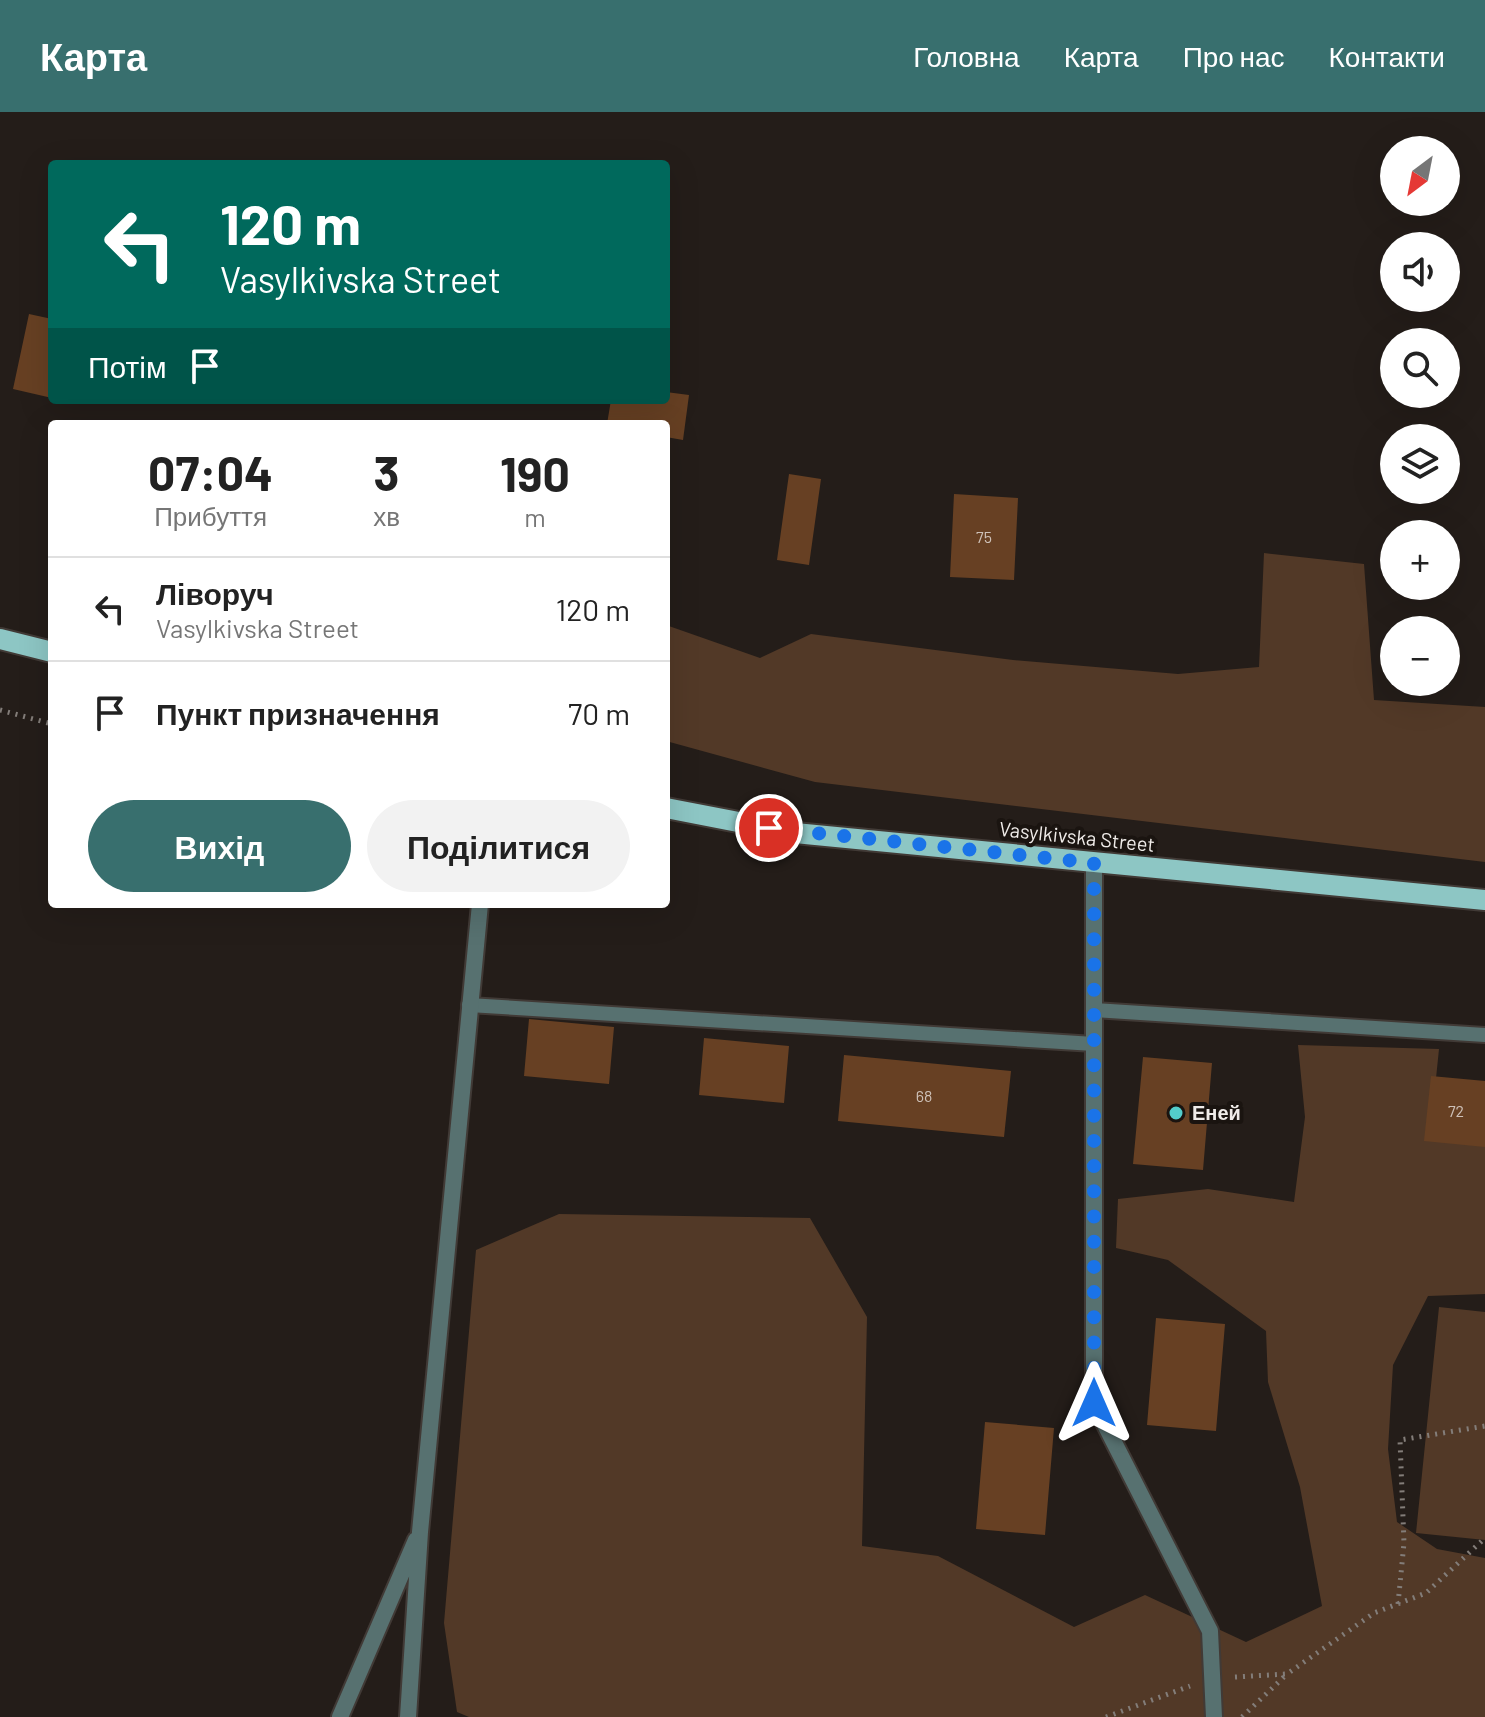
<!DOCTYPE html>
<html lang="uk">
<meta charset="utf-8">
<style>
body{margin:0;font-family:Barlow,sans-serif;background:#f2f2f2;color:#222;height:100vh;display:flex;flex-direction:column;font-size:30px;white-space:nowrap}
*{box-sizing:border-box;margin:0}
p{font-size:26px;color:#767676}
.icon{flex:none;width:44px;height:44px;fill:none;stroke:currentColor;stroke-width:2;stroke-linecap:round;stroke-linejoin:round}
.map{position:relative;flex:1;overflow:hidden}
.side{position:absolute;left:48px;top:308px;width:622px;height:488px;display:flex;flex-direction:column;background:#fff;border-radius:8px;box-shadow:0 8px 32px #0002}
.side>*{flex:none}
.guide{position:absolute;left:48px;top:48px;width:622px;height:244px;border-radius:8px;box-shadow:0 8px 32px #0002;background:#00695c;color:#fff;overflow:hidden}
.needle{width:52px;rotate:212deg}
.fabs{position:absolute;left:1380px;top:24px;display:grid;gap:16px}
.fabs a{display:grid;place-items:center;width:80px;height:80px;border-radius:50%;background:#fff;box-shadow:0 8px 32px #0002;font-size:40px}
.pin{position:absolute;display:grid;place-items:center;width:68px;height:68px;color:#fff;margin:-34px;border:4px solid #fff;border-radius:50%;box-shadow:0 2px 8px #0007}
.me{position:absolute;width:88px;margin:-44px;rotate:0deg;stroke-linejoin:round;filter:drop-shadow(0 0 6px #0008)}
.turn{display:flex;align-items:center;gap:28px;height:168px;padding:0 40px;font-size:36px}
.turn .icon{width:104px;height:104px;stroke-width:2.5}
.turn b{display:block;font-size:56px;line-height:68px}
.then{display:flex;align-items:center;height:76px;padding:0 40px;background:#0003;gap:16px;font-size:30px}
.eta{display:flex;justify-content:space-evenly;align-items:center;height:136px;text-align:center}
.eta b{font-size:48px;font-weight:700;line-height:56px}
.button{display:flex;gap:16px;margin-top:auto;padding:16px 40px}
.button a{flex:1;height:92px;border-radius:48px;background:#386f6e;color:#fff;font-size:32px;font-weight:700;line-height:92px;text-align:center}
.button a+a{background:#f2f2f2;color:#222}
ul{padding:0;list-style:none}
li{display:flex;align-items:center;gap:24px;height:104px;padding:0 40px;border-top:2px solid #e0e0e0}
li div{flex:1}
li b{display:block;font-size:30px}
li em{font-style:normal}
header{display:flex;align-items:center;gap:48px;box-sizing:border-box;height:112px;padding:0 40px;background:#386f6e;color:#fff}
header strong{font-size:38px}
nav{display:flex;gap:44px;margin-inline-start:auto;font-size:28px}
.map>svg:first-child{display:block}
</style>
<header>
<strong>Карта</strong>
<nav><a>Головна</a><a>Карта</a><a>Про нас</a><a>Контакти</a></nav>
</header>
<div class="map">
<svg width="1485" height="1605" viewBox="0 0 1485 1605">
<rect width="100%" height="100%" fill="#241d19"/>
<path fill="#523927" d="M 1264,441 L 1364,452 L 1374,588 L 1485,595 L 1485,750 L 815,670 L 666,629 L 666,513 L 760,546 L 811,522 L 1013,548 L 1178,562 L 1259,555 Z
M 1298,933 L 1439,937 L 1430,1025 L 1485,1033 L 1485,1182 L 1428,1184 L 1393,1253 L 1388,1337 L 1397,1410 L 1437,1437 L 1485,1446 L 1485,1605 L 469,1605 L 457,1600 L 444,1511 L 476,1138 L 559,1102 L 810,1106 L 867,1205 L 862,1434 L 938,1444 L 1074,1515 L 1145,1483 L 1246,1530 L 1322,1494 L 1300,1375 L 1268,1270 L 1266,1219 L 1168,1148 L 1116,1136 L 1118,1087 L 1208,1077 L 1294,1090 L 1305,1005 Z
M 1439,1195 L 1485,1200 L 1485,1428 L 1416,1421 Z"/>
<path fill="#674023" d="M 29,202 L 52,207 L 52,286 L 13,277 Z
M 666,280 L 689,283 L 683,328 L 666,325 L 666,312 L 607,312 L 611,288 L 666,288 Z
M 789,362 L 821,367 L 809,453 L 777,448 Z
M 954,382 L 1018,386 L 1014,468 L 950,465 Z
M 529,907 L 614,915 L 609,972 L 524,964 Z
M 704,926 L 789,934 L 784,991 L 699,983 Z
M 844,943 L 1011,959 L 1004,1025 L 838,1009 Z
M 1143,945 L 1212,951 L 1203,1058 L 1133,1052 Z
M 1431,964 L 1485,969 L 1485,1035 L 1424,1029 Z
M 1156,1206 L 1225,1212 L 1216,1319 L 1147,1313 Z
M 985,1310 L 1054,1316 L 1045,1423 L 976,1417 Z"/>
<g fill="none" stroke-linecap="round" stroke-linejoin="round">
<defs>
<path id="service" d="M 469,893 L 1094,932
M 1094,898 L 1485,923"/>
<path id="minor" d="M 1094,751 L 1094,1291 L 1210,1519 L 1214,1605
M 340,1605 L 416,1428
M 408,1605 L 420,1420 L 480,792"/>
<path id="primary" d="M 0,527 L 52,540
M 666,696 L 795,721 L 1485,788"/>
</defs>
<use href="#service" stroke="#413a36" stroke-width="18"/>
<use href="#minor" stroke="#413a36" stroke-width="20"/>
<use href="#primary" stroke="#413a36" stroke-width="24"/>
<path stroke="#837d79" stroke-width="5" stroke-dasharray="2 6" stroke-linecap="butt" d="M 0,598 L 52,612
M 1398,1492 L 1404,1431 L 1400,1328 L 1485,1314
M 1235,1565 L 1287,1562 L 1374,1501 L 1426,1481 L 1485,1426
M 1106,1605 L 1190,1574
M 1242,1605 L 1287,1562"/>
<use href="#service" stroke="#577170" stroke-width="14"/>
<use href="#minor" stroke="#577170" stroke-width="16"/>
<use href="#primary" stroke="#8dc6c4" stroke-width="20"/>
</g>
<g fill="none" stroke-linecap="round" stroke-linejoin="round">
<path stroke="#1a73e8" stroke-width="14" stroke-dasharray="0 25.2" d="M 769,716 L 1094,751 L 1094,1291"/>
</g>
<circle fill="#53cdcb" stroke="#1a1410" stroke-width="3" cx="1176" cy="1001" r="8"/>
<g text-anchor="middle" stroke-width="8" stroke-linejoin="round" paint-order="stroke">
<g font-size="16" fill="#cec1b8">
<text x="984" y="431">75</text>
<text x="924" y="990">68</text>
<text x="1456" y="1005">72</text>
</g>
<g font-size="20" fill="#f0ece9" stroke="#1a1410">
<text transform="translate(1077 725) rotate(6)" y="7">Vasylkivska Street</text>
</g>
<g font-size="20" font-weight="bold" fill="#f0ece9" stroke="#1a1410" text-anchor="start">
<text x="1192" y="1008">Еней</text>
</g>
</g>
</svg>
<div class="fabs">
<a><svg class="needle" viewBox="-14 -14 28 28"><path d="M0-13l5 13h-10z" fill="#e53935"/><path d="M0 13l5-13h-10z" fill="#767676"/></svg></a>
<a><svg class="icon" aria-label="sound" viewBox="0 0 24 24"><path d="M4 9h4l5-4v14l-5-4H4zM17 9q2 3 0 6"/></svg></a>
<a><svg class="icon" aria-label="search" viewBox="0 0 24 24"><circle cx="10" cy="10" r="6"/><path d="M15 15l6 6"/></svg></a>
<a><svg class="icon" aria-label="layers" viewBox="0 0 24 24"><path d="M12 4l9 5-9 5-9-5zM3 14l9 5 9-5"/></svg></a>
<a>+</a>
<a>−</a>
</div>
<div class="pin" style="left:769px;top:716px;background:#d93025"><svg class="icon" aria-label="arrive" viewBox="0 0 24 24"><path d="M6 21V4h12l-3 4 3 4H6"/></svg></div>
<svg class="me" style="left:1094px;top:1291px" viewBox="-20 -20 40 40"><path d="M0-17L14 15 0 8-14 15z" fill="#1a73e8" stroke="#fff" stroke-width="4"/></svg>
<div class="guide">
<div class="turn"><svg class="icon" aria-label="left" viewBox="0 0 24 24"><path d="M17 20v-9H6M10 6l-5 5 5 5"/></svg><div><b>120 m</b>Vasylkivska Street</div></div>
<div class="then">Потім<svg class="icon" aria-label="arrive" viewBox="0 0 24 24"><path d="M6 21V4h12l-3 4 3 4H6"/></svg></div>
</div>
<section class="side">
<div class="eta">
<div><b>07:04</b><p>Прибуття</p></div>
<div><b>3</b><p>хв</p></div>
<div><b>190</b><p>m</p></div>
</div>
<ul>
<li><svg class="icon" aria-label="left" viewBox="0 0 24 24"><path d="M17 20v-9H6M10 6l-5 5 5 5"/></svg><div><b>Ліворуч</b><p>Vasylkivska Street</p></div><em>120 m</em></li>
<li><svg class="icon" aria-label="arrive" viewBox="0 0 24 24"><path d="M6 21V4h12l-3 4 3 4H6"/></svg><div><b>Пункт призначення</b></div><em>70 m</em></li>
</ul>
<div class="button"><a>Вихід</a><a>Поділитися</a></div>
</section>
</div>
